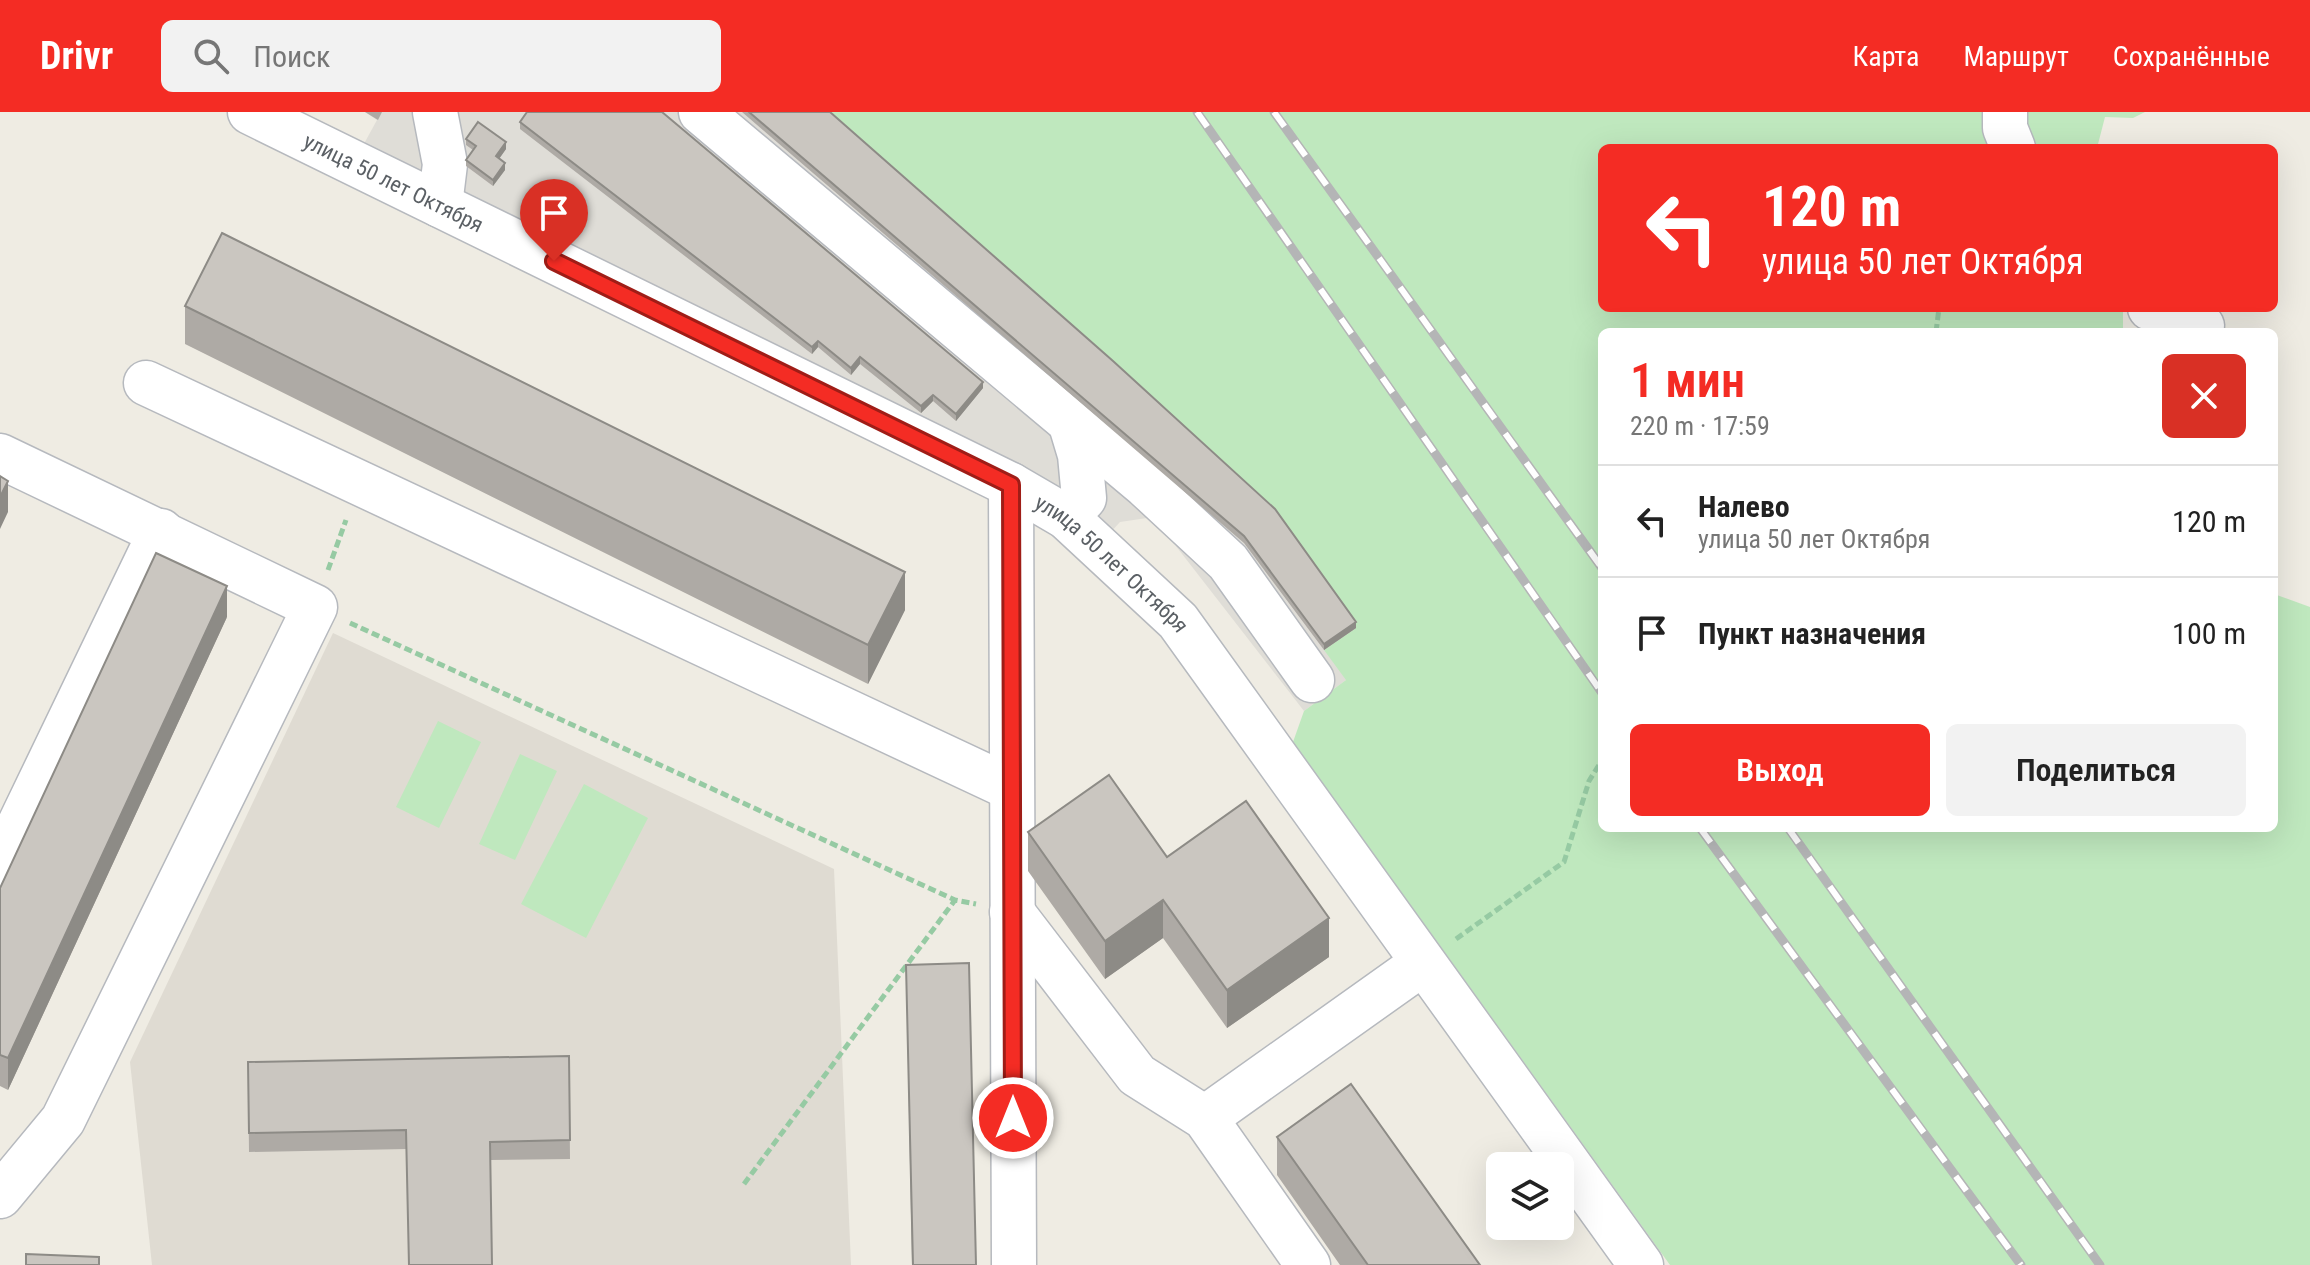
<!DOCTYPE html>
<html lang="ru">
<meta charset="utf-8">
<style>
body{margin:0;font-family:"Roboto Condensed",sans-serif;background:#f2f2f2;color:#222;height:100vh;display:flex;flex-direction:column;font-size:30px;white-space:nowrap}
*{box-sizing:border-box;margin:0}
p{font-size:26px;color:#767676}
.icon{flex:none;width:44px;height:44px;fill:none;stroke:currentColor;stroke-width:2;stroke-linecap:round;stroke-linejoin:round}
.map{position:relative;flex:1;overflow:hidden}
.drawer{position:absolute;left:1598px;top:216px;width:680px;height:504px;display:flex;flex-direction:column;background:#fff;border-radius:12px;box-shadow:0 8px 32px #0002}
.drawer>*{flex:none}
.top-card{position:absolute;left:1598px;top:32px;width:680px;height:168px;border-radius:12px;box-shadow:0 8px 32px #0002;background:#f42c24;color:#fff;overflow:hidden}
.buttons{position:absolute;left:1486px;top:1040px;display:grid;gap:16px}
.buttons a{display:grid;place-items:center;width:88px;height:88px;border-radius:12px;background:#fff;box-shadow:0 8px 32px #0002;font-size:40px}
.pin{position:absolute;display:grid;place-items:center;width:68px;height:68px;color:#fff;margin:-82px -34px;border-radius:50% 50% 50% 0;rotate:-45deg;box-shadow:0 0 8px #0007}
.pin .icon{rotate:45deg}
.me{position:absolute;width:88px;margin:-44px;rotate:0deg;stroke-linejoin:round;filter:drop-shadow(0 0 6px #0008)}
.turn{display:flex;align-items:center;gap:28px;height:168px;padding:0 32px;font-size:36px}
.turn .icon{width:104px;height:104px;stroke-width:2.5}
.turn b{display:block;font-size:56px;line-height:68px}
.round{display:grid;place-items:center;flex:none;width:84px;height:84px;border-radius:12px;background:#f2f2f2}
.overview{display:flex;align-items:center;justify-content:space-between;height:136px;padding:0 32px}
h1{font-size:48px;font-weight:600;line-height:60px;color:#f42c24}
.button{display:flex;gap:16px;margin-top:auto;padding:16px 32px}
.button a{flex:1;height:92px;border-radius:12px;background:#f42c24;color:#fff;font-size:32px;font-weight:600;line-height:92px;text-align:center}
.button a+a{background:#f2f2f2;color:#222}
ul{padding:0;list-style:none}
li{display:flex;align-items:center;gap:24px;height:112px;padding:0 32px;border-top:2px solid #e0e0e0}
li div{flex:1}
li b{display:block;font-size:30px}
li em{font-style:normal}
header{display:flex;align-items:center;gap:48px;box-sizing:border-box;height:112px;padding:0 40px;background:#f42c24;color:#fff}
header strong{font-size:38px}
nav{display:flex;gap:44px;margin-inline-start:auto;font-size:28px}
.search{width:560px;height:72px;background:#f2f2f2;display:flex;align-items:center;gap:20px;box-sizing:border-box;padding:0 28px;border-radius:12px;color:#767676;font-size:30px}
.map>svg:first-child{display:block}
</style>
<header>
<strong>Drivr</strong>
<div class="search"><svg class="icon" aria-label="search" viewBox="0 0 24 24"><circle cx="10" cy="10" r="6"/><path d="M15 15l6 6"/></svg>Поиск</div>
<nav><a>Карта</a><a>Маршрут</a><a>Сохранённые</a></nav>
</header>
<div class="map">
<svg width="2310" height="1153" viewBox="0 0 2310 1153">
<rect width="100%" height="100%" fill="#efece3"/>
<path fill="#dfddd7" d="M 365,0 L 823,0 L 1356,516 L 1346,568 L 1304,599 L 1172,429 L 1147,406 L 1120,410 L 1098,434 L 354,50 L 377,8 Z"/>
<path fill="#dfdbd2" d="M 333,521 L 834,757 L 851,1153 L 152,1153 L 130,950 Z"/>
<path fill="#bfe8be" d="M 823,0 L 2145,0 L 2133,6 L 2105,5 L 2097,36 L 1602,36 L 1602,196 L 2123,196 L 2123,220 L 1602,220 L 1602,716 L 2274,716 L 2274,482 L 2310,495 L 2310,1153 L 1670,1153 L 1293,630 L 1304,599 L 1346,568 L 1324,538 L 1356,516 Z
M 438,609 L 481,630 L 439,716 L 396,695 Z
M 520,642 L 557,659 L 515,748 L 479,732 Z
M 584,672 L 648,706 L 586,826 L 521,792 Z"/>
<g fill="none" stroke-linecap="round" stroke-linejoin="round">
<defs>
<g id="minor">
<path id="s1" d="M 250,0 L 1011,373 L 1066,405 L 1178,509 L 1641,1153"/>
<path d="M 435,0 L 445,52 L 440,93"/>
<path d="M 701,0 L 1146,374 L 1228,450 L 1312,568"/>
<path d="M 2005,0 L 2005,16 L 2013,36"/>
<path d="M 2150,196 L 2202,214"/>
<path d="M 146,271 L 1011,676"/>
<path d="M 0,344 L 315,495 L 63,1008 L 0,1084"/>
<path d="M 1011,373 L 1014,1153"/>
<path d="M 1066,405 L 1084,386 L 1080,343 L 1071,313"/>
<path d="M 0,753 L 161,419"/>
<path d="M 1012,800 L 1137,963 L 1205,1006 L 1308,1153"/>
<path d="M 1205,1006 L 1423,851"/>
</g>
</defs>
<use href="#minor" stroke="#b6b9be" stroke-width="47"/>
<path stroke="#96caa3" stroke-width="5" stroke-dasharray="8 4" stroke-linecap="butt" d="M 1936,220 L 1939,196
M 328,458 L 346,408
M 350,511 L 955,788 L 976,792
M 1456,827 L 1564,750 L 1589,669 L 1602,648
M 744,1072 L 955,788"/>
<use href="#minor" stroke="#fff" stroke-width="44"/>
<defs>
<path id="rail" d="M 1197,0 L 1602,581
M 1274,0 L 1602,456
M 1700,716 L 2021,1153
M 1788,716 L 2100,1153"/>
</defs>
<use href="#rail" stroke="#b4b5b6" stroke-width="9"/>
<use href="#rail" stroke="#fff" stroke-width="6" stroke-dasharray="18" stroke-linecap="butt"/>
</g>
<path fill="#aeaaa5" d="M 365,0 L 382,0 L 378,8 Z
M 742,0 L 830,0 L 1356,516 L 1324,538 L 1244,431 Z
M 520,10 L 983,276 L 956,309 L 933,289 L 921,301 L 860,252 L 851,263 L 818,235 L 812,242 L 520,17 Z
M 466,27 L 506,37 L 499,47 L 505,58 L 493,74 L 466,54 L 466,48 L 473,38 L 466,33 Z
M 185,194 L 905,498 L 868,572 L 185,232 Z
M 227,505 L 8,978 L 0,974 L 0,776 Z
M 1028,720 L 1167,745 L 1329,845 L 1227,916 L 1163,826 L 1105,867 L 1028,759 Z
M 906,853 L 976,1153 L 912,1153 Z
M 569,944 L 570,1047 L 490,1048 L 406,1037 L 249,1040 L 248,950 Z
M 1277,1025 L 1480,1153 L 1340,1153 L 1277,1063 Z"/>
<path fill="#8d8b86" d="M 506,30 L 506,37 L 496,51 L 496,44 Z
M 505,51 L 505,58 L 493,74 L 493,68 Z
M 818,229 L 818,235 L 812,242 L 812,235 Z
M 860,245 L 860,252 L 851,263 L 851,256 Z
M 983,270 L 983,276 L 956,309 L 956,302 Z
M 933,283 L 933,289 L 921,301 L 921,294 Z
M 8,369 L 8,400 L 0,417 L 0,385 Z
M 905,460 L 905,498 L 868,572 L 868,533 Z
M 227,474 L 227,505 L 8,978 L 8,946 Z
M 1356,510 L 1356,516 L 1324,538 L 1324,532 Z
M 1163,788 L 1163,826 L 1105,867 L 1105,829 Z
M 1329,806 L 1329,845 L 1227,916 L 1227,878 Z"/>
<path fill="#cac6c0" stroke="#8d8b86" stroke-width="2" d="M 527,0 L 662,0 L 983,270 L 956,302 L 933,283 L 921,294 L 860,245 L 851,256 L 818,229 L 812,235 L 520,10 Z
M 749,0 L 830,0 L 1113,249 L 1275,397 L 1356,510 L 1324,532 L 1244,424 Z
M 478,10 L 506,30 L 496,44 L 505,51 L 493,68 L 466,48 L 476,34 L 466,27 Z
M 222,121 L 905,460 L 868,533 L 185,194 Z
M 0,364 L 8,369 L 0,385 Z
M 156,441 L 227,474 L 8,946 L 0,943 L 0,776 Z
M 1109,663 L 1167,745 L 1246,689 L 1329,806 L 1227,878 L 1163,788 L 1105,829 L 1028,720 Z
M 969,851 L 976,1153 L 913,1153 L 906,853 Z
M 569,944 L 570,1028 L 490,1030 L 492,1153 L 409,1153 L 406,1018 L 249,1021 L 248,950 Z
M 1351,972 L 1480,1153 L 1368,1153 L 1277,1025 Z
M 26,1142 L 99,1145 L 99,1153 L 26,1153 Z"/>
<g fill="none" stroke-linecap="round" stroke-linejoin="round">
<defs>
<path id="route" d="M 554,149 L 1011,373 L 1013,1006"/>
</defs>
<use href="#route" stroke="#9f1d17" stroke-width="20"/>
<use href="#route" stroke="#f42c24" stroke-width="14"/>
</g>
<g text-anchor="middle" stroke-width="6" stroke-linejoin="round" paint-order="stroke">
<g font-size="22" fill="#5b6065" stroke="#fff">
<text dy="8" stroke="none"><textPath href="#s1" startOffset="160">улица 50 лет Октября</textPath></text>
<text dy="8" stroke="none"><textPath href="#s1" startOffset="976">улица 50 лет Октября</textPath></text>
</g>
</g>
</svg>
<div class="buttons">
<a><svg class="icon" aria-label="layers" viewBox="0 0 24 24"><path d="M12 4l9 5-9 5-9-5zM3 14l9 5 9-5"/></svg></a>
</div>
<div class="pin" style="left:554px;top:149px;background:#d93025"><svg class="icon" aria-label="arrive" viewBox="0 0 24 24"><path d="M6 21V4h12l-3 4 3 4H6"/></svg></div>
<svg class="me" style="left:1013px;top:1006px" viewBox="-20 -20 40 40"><circle r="17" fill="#f42c24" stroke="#fff" stroke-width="3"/><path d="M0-11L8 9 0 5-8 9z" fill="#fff"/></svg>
<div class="top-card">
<div class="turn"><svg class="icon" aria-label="left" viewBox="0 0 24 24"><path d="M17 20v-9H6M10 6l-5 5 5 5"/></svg><div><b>120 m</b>улица 50 лет Октября</div></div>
</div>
<section class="drawer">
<div class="overview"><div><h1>1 мин</h1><p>220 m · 17:59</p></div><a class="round" style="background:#d93025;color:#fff"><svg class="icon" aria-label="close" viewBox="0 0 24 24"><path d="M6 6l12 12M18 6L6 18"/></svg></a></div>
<ul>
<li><svg class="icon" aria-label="left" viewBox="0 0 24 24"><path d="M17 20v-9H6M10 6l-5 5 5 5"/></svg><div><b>Налево</b><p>улица 50 лет Октября</p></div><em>120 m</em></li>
<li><svg class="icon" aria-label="arrive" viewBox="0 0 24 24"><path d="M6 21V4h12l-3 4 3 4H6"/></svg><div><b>Пункт назначения</b></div><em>100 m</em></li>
</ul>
<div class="button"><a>Выход</a><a>Поделиться</a></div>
</section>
</div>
